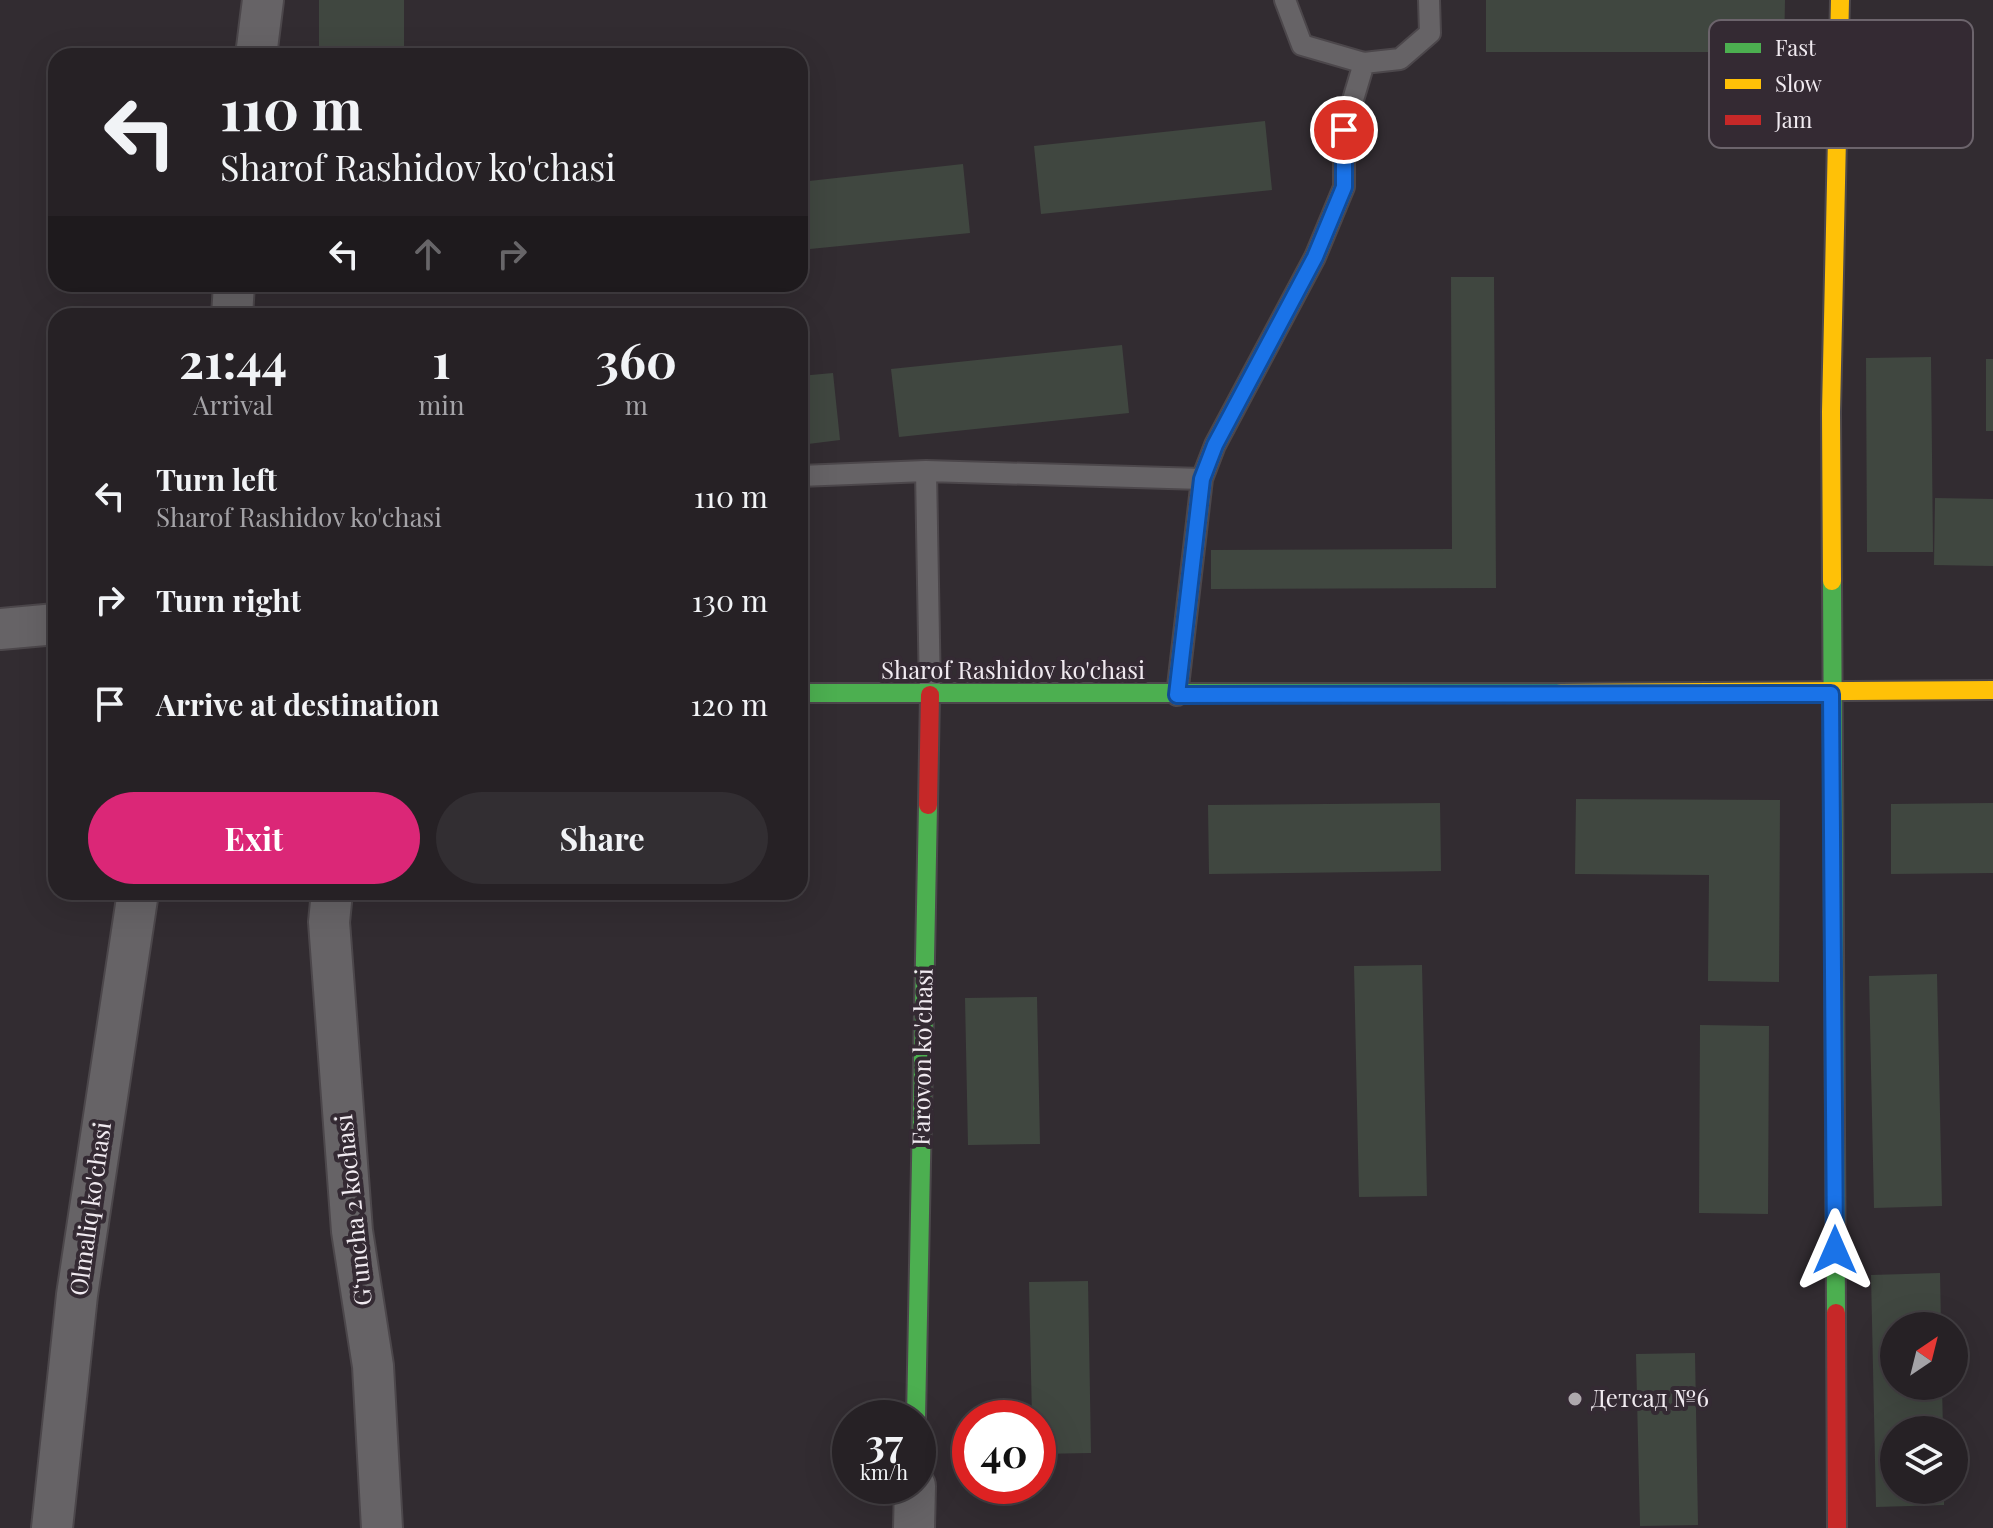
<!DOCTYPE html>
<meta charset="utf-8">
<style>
body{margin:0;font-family:"Playfair Display",serif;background:#322e32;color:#f1f3f6;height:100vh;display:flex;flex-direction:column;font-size:30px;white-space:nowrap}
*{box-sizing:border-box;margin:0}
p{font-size:26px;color:#a4a3a7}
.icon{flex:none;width:44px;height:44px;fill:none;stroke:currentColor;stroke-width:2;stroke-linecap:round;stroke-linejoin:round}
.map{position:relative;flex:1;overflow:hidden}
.side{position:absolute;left:48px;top:308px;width:760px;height:592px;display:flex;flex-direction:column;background:#262125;border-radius:24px;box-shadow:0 8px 32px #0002,0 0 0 2px #423e42}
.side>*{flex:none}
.guide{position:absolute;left:48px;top:48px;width:760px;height:244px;border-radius:24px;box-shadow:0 8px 32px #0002,0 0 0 2px #423e42;background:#262125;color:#f1f3f6;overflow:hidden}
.needle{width:52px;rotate:35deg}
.tools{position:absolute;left:1880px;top:1312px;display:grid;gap:16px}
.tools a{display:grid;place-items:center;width:88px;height:88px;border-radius:50%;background:#262125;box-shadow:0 8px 32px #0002,0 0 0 2px #423e42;font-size:40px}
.speed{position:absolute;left:832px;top:1400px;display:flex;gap:16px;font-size:40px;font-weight:700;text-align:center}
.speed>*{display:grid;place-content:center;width:104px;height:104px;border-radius:50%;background:#262125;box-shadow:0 8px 32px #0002,0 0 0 2px #423e42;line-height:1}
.speed small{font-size:20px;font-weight:400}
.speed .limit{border:12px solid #d22;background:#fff;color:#111}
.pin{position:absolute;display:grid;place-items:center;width:68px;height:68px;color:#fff;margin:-34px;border:4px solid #fff;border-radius:50%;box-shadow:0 2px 8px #0007}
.me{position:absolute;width:88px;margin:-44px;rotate:0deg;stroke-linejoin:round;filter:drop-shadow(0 0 6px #0008)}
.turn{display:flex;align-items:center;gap:28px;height:168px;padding:0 40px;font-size:36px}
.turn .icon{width:104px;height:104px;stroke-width:2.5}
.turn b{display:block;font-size:56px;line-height:68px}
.lanes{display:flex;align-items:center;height:76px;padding:0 40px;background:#0003;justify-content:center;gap:40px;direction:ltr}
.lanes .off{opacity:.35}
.eta{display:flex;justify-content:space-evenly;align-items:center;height:136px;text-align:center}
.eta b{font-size:48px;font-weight:700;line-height:56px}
.primary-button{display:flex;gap:16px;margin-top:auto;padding:16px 40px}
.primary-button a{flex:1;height:92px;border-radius:48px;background:#db2777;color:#fff;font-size:32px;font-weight:700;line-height:92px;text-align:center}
.primary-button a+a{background:#322e32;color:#f1f3f6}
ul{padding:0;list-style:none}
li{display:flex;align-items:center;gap:24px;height:104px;padding:0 40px}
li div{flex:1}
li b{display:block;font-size:30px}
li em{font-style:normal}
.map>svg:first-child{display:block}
</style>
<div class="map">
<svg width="1993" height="1528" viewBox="0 0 1993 1528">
<rect width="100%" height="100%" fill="#322c31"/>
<path fill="#404740" d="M 319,0 L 404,0 L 404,56 L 319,56 Z
M 1486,0 L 1785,0 L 1784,52 L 1486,52 Z
M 1265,121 L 1272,190 L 1041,214 L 1034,146 Z
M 963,164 L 970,233 L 800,250 L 800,182 Z
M 1451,277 L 1494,277 L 1496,588 L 1211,589 L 1211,550 L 1452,549 Z
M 1122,345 L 1129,413 L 899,437 L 891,369 Z
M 1931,357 L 1933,552 L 1867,552 L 1866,358 Z
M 1986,359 L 1993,359 L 1993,431 L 1986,431 Z
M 833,373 L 840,440 L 800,445 L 800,376 Z
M 1935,498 L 1993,499 L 1993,566 L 1934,565 Z
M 1576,799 L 1780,800 L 1779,982 L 1708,981 L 1709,875 L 1575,874 Z
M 1440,803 L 1441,871 L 1209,874 L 1208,805 Z
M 1993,803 L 1993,873 L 1891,874 L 1891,804 Z
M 1422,965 L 1427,1196 L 1359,1197 L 1354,966 Z
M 1937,974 L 1942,1206 L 1874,1208 L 1869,976 Z
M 1037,997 L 1040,1144 L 968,1145 L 965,998 Z
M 1700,1025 L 1769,1026 L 1768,1214 L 1699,1213 Z
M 1940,1273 L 1941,1326 L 1894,1326 L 1894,1386 L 1942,1386 L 1943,1430 L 1894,1430 L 1894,1490 L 1944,1490 L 1944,1505 L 1876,1507 L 1871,1275 Z
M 1088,1281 L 1091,1453 L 1038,1454 L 1038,1418 L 1032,1418 L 1029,1282 Z
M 1695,1353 L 1698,1525 L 1640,1526 L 1636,1354 Z"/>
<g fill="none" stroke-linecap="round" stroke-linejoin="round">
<defs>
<path id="lane" d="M 1285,0 L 1302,45 L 1364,63 L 1400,59 L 1430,33 L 1429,0
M 926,471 L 930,695
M 800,476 L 926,471 L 1202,479
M 1177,695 L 1202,479 L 1215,445 L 1315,257 L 1344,187 L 1344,130 L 1364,63"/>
<path id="street" d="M 256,56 L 263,0
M 232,316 L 234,284
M 0,629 L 56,624
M 332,892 L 329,922 L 352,1231 L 373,1366 L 382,1528
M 52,1528 L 77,1295 L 138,892
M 914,1528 L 915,1486"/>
<path id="fast" d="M 1832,581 L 1836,1313
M 800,693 L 1561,693
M 916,1418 L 928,805"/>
<path id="slow" d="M 1832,581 L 1831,412 L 1840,0
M 1561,693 L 1993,690"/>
<path id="jam" d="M 928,805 L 930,695
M 1836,1313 L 1837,1528"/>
</defs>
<use href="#lane" stroke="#4c474b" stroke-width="24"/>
<use href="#street" stroke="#4c474b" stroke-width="44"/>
<use href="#fast" stroke="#4c474b" stroke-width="22"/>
<use href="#slow" stroke="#4c474b" stroke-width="22"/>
<use href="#jam" stroke="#4c474b" stroke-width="22"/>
<use href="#lane" stroke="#666366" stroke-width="20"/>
<use href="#street" stroke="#666366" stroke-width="40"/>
<use href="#fast" stroke="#4caf50" stroke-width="18"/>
<use href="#slow" stroke="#ffc107" stroke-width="18"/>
<use href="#jam" stroke="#c62828" stroke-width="18"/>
</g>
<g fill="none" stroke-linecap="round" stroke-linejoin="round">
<defs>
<path id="route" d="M 1344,130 L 1344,187 L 1315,257 L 1215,445 L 1202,479 L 1177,695 L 1831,694 L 1835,1250"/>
</defs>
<use href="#route" stroke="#114b97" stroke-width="20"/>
<use href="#route" stroke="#1a73e8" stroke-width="14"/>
</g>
<circle fill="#aea8ad" stroke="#342a33" stroke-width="3" cx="1575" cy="1399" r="8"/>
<g text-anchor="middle" stroke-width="8" stroke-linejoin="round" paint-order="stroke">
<g font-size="24" fill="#f0eaf0" stroke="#342a33">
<text x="1013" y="679">Sharof Rashidov ko'chasi</text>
<text transform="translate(923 1057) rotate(-89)" y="8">Farovon ko'chasi</text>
<text transform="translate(91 1209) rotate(-82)" y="8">Olmaliq ko'chasi</text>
<text transform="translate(354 1210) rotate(-96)" y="8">G‘uncha 2 kochasi</text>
</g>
<g font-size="24" fill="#f0eaf0" stroke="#342a33" text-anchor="start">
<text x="1591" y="1407">Детсад №6</text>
</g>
</g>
<rect x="1709" y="20" width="264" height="128" rx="12" fill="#342a33" stroke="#6c646c" stroke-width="2"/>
<rect x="1725" y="43" width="36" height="10" fill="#4caf50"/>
<rect x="1725" y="79" width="36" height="10" fill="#ffc107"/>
<rect x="1725" y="115" width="36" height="10" fill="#c62828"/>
<g font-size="22" fill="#f0eaf0">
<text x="1775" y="56">Fast</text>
<text x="1775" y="92">Slow</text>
<text x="1775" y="128">Jam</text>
</g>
</svg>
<div class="tools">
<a><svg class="needle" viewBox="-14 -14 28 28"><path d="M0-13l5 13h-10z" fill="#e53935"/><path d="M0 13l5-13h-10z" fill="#a4a3a7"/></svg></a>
<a><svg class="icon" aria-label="layers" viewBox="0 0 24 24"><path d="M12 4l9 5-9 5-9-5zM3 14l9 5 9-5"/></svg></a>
</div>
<div class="speed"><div>37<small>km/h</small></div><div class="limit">40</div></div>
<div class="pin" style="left:1344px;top:130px;background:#d93025"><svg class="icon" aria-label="arrive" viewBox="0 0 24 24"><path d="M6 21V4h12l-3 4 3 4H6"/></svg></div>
<svg class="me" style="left:1835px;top:1250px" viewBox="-20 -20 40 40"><path d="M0-17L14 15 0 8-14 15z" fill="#1a73e8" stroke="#fff" stroke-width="4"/></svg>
<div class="guide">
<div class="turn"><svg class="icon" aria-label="left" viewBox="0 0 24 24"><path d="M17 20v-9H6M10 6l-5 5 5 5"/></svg><div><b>110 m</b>Sharof Rashidov ko'chasi</div></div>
<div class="lanes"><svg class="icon" aria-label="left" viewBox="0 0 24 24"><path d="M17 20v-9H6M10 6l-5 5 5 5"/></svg><svg class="icon off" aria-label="ahead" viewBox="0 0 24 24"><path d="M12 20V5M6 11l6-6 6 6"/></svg><svg class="icon off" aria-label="right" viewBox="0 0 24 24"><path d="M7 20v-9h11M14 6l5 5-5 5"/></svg></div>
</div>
<section class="side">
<div class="eta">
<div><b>21:44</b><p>Arrival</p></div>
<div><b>1</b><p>min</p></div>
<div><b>360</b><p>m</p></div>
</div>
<ul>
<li><svg class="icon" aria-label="left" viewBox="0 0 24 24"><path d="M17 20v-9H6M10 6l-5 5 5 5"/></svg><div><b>Turn left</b><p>Sharof Rashidov ko'chasi</p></div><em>110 m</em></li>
<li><svg class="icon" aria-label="right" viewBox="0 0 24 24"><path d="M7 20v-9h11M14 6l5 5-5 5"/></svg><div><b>Turn right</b></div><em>130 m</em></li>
<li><svg class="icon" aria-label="arrive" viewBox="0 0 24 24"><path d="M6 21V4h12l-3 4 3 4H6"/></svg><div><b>Arrive at destination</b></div><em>120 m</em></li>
</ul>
<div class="primary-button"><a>Exit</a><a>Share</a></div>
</section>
</div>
